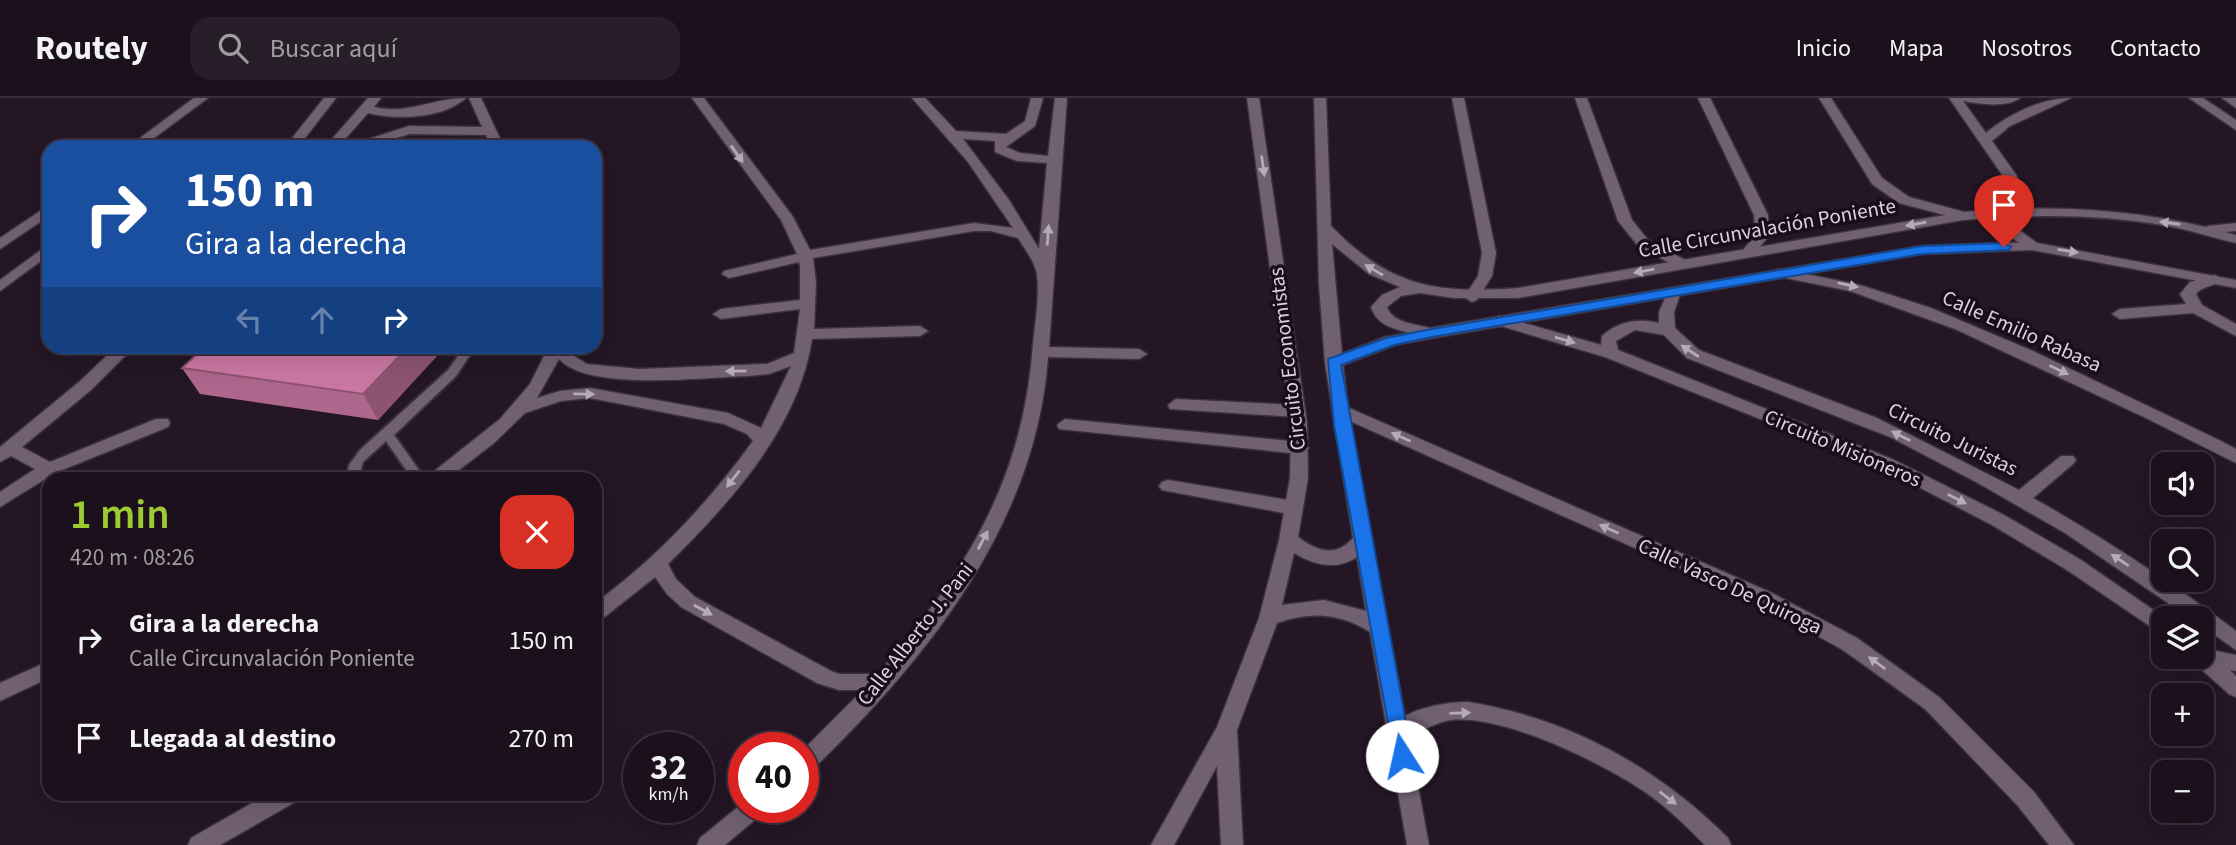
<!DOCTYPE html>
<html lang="es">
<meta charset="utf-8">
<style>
body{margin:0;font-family:"Source Sans 3",sans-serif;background:#281e29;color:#f1f3f6;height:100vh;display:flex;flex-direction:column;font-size:26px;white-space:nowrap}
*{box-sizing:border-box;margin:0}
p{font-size:23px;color:#a09da3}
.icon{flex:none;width:38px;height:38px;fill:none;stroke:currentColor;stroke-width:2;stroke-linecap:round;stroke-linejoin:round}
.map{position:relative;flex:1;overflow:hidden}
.sheet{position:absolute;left:42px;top:374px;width:560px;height:329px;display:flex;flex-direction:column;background:#1b101c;border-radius:21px;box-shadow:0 7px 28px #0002,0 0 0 2px #39303b}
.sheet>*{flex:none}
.top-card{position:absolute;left:42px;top:42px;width:560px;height:214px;border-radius:21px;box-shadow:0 7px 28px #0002,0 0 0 2px #39303b;background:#1a4fa0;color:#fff;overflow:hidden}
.controls{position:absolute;left:2151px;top:354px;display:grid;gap:14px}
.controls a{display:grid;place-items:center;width:63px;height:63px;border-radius:14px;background:#1b101c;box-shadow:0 7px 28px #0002,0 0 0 2px #39303b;font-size:35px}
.speed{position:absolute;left:623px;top:634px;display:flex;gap:14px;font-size:35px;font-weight:700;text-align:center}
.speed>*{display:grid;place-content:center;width:91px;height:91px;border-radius:50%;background:#1b101c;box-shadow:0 7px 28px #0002,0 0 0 2px #39303b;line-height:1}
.speed small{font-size:18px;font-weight:400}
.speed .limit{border:10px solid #d22;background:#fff;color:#111}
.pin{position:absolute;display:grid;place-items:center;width:60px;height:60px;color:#fff;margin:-72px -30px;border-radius:50% 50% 50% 0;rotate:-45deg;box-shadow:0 0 7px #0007}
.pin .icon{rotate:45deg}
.me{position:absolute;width:77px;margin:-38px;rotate:350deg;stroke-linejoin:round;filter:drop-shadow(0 0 5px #0008)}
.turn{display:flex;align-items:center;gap:24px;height:147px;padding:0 28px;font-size:32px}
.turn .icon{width:91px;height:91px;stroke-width:2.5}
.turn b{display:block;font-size:49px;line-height:60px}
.lanes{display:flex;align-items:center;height:66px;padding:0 28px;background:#0003;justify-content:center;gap:35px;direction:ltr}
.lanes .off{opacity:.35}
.round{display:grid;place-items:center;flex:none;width:74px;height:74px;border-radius:21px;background:#281e29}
.overview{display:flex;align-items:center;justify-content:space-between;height:119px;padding:0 28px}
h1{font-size:42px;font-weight:600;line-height:52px;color:#9cca31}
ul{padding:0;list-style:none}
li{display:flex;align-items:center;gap:21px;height:98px;padding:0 28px}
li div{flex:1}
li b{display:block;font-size:26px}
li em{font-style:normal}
header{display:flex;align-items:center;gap:42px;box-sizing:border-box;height:98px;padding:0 35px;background:#1b101c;border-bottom:2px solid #39303b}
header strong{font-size:33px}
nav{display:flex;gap:38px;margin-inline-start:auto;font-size:24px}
.search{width:490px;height:63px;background:#281e29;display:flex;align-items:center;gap:18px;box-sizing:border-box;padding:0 24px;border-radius:21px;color:#a09da3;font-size:26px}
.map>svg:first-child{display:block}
</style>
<header>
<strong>Routely</strong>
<div class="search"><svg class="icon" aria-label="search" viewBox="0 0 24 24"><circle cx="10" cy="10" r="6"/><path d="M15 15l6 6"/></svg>Buscar aquí</div>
<nav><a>Inicio</a><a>Mapa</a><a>Nosotros</a><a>Contacto</a></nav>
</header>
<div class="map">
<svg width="2236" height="747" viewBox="0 0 2236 747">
<rect width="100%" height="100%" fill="#241625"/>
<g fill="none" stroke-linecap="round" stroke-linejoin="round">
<defs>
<path id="lane" d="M 465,248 L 476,248 L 456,278 L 394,337 L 426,382 L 413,382 L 386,343 L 363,364 L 358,382 L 346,382 L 349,367 L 360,352 L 448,272 Z"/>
<path id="street" d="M 194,0 L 208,0 L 142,49 L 128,49 Z
M 324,0 L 336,0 L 298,49 L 285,49 Z
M 368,0 L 381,0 L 374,9 C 407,17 434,0 466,0 C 442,21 397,22 368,15 L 338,49 L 325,49 Z
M 469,0 L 481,0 L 504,49 L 492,49 L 486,37 L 410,36 L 364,49 L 344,49 L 409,28 L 482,29 Z
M 692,0 L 704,0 L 793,119 L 810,152 L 974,125 L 1013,130 L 968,64 L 912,0 L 925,0 L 956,33 L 1006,36 L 1025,23 L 1031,0 L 1043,0 L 1035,28 L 1006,49 L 1020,55 L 1048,58 L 1055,0 L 1067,0 L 1049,249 L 1139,251 L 1147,256 L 1139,261 L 1048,259 C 1036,426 927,561 811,673 L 803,675 L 803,652 L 863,592 L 839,592 L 817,585 L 681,509 L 667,496 L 655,479 L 602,521 L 595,524 L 595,505 C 657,460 708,405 753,343 L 747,336 L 724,326 L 590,300 L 561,303 L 525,315 L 494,345 L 446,382 L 423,382 L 500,321 L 530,286 L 549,248 L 567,248 L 574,258 L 587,266 L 639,271 L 767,266 L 794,255 L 800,211 L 721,221 L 713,216 L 721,211 L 800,202 L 800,168 L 799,164 L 729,180 L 722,176 L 724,173 L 797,156 L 781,122 ZM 963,41 L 995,43 L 995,54 L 1017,63 L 1047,65 L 1039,151 L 1009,102 ZM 974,133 L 991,133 L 1018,140 C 1024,150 1036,165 1037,177 C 1040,199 1035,225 1033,246 C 1023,384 966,473 878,576 L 839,576 L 831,573 L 695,499 L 676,481 L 668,466 C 730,405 799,329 812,241 L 920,238 L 928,233 L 920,228 L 814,231 L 816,184 L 813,160 ZM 559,261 C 588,294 706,279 749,278 L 769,276 L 791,268 L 761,330 L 728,315 L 590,290 L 560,293 L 537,300 Z
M 1452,0 L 1464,0 L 1496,155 L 1492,178 L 1477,202 L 1472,204 L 1464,199 L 1478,178 L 1482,155 Z
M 1575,0 L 1587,0 L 1632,122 L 1648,142 L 1687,163 L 1687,169 L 1677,169 L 1638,148 L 1618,123 Z
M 1698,0 L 1710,0 L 1768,117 L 1769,138 L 1753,157 L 1743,157 L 1741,154 L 1755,138 L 1754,117 Z
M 1819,0 L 1831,0 L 1882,80 L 1909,99 L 1968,115 L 1968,121 L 1963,122 L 1899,105 L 1872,86 Z
M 1949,0 L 2020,0 C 2006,10 1980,6 1963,3 L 1986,35 C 2009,16 2042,0 2071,0 L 2010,28 L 1992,43 L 2017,78 L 2018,92 L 2015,129 L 2037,145 L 2037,151 L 2027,151 L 2001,131 L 2003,78 Z
M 49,107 L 49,118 L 0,151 L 0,140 Z
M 2236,125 L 2236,133 L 2208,136 L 2201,132 L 2208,128 Z
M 49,146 L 49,157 L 0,193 L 0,182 Z
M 1781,171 L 1860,187 L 1931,210 L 2035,254 L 2221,343 L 2236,351 L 2236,365 L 2144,319 L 1955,231 L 1850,193 L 1776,178 L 1776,172 Z
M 2215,177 L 2222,181 C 2215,189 2203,187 2196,196 L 2202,207 L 2236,226 L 2236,238 L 2193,215 L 2120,221 L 2112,216 L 2120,211 L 2186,206 L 2180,196 L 2190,184 Z
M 1674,189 L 1681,194 L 1674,214 L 1675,230 L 1699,252 L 1877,320 L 2019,392 L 2061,358 L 2073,358 L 2076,362 L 2073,366 L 2033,400 C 2104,440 2171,484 2236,533 L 2236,552 L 2202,528 L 2202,520 L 2190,520 L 2065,435 L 1978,385 L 1890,339 L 1687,260 L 1664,237 L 1635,232 L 1616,243 L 1618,252 L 1892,361 L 2004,417 L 2081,462 L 2165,520 L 2163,537 L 2067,472 L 1992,427 L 1880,369 L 1605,259 L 1494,226 L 1491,223 L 1499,218 L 1601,247 L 1602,238 C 1619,223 1637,220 1659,225 L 1659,214 L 1669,191 Z
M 117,248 L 135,248 L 91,292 L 22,349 L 50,364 L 156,321 L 168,321 L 170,325 L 168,329 L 55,375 L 0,409 L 0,394 L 35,371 L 11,358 L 0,364 L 0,349 L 79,284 Z
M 1176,301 L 1297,307 L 1305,313 L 1297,319 L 1170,311 L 1168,307 Z
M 1340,306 L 1770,494 L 1857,540 L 1939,599 L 2034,694 L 2074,747 L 2049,747 L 2018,708 L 1925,611 L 1843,552 L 1756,504 L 1334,316 L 1332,312 L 1334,308 Z
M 1065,321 L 1300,344 L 1309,350 L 1300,356 L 1059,331 L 1057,327 Z
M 1168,382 L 1294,403 L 1300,405 L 1303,410 L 1300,415 L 1294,417 L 1162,392 L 1159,388 L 1162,384 Z
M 2202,550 L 2236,557 L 2236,573 L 2230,572 L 2236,578 L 2236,599 L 2229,596 L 2193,564 L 2190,558 L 2202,558 Z
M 49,563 L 49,580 L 0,603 L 0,585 Z
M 1468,604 C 1568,620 1657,669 1728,740 L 1731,747 L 1705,747 C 1686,728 1667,709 1645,694 C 1602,665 1503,616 1451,622 C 1430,625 1417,638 1398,645 L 1391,642 L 1387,636 C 1399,611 1444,604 1468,604 Z
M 268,696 L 300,696 L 297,703 L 220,747 L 188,747 L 191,740 Z
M 744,704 L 744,709 L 765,709 L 762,716 L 725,747 L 697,747 L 700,740 Z"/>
<path id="secondary" d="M 1247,0 L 1259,0 L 1307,325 L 1308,380 L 1298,439 C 1317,453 1336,460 1353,440 L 1325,265 L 1319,187 L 1314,0 L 1326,0 L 1331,128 C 1390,189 1436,196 1518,190 L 1963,114 C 2056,106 2146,111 2236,137 L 2236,145 C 2213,140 2191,132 2168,128 C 2100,116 2032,116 1963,122 L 1518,200 L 1454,200 L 1420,195 L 1401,198 L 1387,209 C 1392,225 1416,226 1430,230 L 1922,148 L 2032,144 L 2236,182 L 2236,190 L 2032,152 L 1922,156 L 1432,240 L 1395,247 L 1343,267 L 1350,327 L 1429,747 L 1407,747 L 1370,534 C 1340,515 1310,513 1277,525 L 1237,632 L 1243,747 L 1221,747 L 1217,668 L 1174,747 L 1151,747 L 1217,629 L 1259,520 L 1279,442 L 1290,380 L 1291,325 ZM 1332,146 L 1369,176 L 1400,189 L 1382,197 L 1371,209 C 1377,227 1392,230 1409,235 L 1385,239 L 1342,256 ZM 1294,455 C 1314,467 1336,473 1357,459 L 1366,513 L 1324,502 L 1282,507 Z
M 2189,0 L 2203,0 L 2236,22 L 2236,32 Z
M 2222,0 L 2236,0 L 2236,10 Z"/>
</defs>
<use href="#lane" stroke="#3a313b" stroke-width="4"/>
<use href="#street" stroke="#3a313b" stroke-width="3"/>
<use href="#secondary" stroke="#3a313b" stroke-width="3"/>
<use href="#lane" fill="#716072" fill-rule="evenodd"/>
<use href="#street" fill="#716072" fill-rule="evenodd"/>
<use href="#secondary" fill="#716072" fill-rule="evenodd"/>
</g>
<path fill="#ae678c" d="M 206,248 L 446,248 L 378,322 L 200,296 L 182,270 Z"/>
<path fill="#8d5472" d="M 409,248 L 446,248 L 378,322 L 363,296 Z"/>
<path fill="#ca78a3" stroke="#8d5472" stroke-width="2" d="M 206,248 L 409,248 L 363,296 L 182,270 Z"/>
<defs><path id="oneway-solid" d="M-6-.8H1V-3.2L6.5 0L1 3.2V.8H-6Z" transform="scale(1.75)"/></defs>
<g fill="#b6aab7">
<use href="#oneway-solid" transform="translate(737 56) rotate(55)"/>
<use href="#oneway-solid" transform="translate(1263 68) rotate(82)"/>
<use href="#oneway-solid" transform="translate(2170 125) rotate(-172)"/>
<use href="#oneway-solid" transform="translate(1916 126) rotate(170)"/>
<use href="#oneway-solid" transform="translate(1048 137) rotate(-86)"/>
<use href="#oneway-solid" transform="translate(2068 153) rotate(9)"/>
<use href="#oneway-solid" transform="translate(1374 172) rotate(-150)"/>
<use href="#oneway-solid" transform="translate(1644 173) rotate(170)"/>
<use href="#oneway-solid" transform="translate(1848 187) rotate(13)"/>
<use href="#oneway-solid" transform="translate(1565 242) rotate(16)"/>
<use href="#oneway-solid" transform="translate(1690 253) rotate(-147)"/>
<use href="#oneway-solid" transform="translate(2059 272) rotate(25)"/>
<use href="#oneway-solid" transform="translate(736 273) rotate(179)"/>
<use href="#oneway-solid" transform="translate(584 296) rotate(1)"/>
<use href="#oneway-solid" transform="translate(1901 338) rotate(-153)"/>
<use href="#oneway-solid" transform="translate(1401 339) rotate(-156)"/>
<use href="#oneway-solid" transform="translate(733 381) rotate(128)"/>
<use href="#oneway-solid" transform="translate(1957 401) rotate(27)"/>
<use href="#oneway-solid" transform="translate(1609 431) rotate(-156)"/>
<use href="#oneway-solid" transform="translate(983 442) rotate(-62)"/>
<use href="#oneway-solid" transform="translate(2120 462) rotate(-146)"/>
<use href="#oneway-solid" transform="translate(703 512) rotate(29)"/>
<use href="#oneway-solid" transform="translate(1877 565) rotate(-144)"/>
<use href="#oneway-solid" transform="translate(1460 615) rotate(-2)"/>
<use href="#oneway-solid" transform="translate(1668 700) rotate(37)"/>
</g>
<path fill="#1a73e8" stroke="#114b97" stroke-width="2" d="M 2004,145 L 2011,149 L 2009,152 L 1922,156 L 1432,239 L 1394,247 L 1341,267 L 1412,658 L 1409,664 L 1402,667 L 1395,664 L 1334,327 L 1328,261 L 1386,240 L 1432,231 L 1922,148 Z"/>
<g text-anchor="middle" stroke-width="7" stroke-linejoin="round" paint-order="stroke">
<g font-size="21" fill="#dbd2dc" stroke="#1a0d1b">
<text transform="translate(1767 130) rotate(-10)" y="7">Calle Circunvalación Poniente</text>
<text transform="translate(2022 233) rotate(24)" y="7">Calle Emilio Rabasa</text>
<text transform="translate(1287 261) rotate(-97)" y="7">Circuito Economistas</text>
<text transform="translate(1953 341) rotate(26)" y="7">Circuito Juristas</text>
<text transform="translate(1843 350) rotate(23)" y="7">Circuito Misioneros</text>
<text transform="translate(1730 488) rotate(25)" y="7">Calle Vasco De Quiroga</text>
<text transform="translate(915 536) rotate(-52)" y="7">Calle Alberto J. Pani</text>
</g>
</g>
</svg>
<div class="controls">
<a><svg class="icon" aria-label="sound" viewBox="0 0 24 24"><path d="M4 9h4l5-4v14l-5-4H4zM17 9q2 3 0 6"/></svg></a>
<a><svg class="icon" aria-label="search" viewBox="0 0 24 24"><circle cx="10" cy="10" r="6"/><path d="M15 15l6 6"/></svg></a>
<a><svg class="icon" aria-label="layers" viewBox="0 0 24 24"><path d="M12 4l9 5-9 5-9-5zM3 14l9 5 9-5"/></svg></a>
<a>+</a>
<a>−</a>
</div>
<div class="speed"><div>32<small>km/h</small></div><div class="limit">40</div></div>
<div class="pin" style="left:2004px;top:149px;background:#d93025"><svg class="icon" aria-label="arrive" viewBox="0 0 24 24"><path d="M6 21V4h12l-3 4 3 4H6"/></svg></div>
<svg class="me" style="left:1402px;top:658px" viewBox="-20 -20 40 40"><circle r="19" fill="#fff"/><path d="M0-13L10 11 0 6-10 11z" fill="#1a73e8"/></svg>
<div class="top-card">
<div class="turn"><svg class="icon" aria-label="right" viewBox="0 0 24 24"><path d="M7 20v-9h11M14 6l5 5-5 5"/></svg><div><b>150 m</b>Gira a la derecha</div></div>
<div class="lanes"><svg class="icon off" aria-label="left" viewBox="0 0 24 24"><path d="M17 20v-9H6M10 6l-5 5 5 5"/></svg><svg class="icon off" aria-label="ahead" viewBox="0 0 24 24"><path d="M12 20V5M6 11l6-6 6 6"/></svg><svg class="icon" aria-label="right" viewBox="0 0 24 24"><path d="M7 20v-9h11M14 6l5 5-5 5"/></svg></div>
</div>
<section class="sheet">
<div class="overview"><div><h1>1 min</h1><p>420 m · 08:26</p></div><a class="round" style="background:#d93025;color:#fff"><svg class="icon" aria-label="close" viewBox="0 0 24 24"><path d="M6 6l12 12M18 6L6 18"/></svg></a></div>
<ul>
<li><svg class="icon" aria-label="right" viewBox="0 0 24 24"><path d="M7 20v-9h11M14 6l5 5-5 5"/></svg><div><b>Gira a la derecha</b><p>Calle Circunvalación Poniente</p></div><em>150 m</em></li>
<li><svg class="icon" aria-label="arrive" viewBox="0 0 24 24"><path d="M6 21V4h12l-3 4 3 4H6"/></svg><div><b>Llegada al destino</b></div><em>270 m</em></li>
</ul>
</section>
</div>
